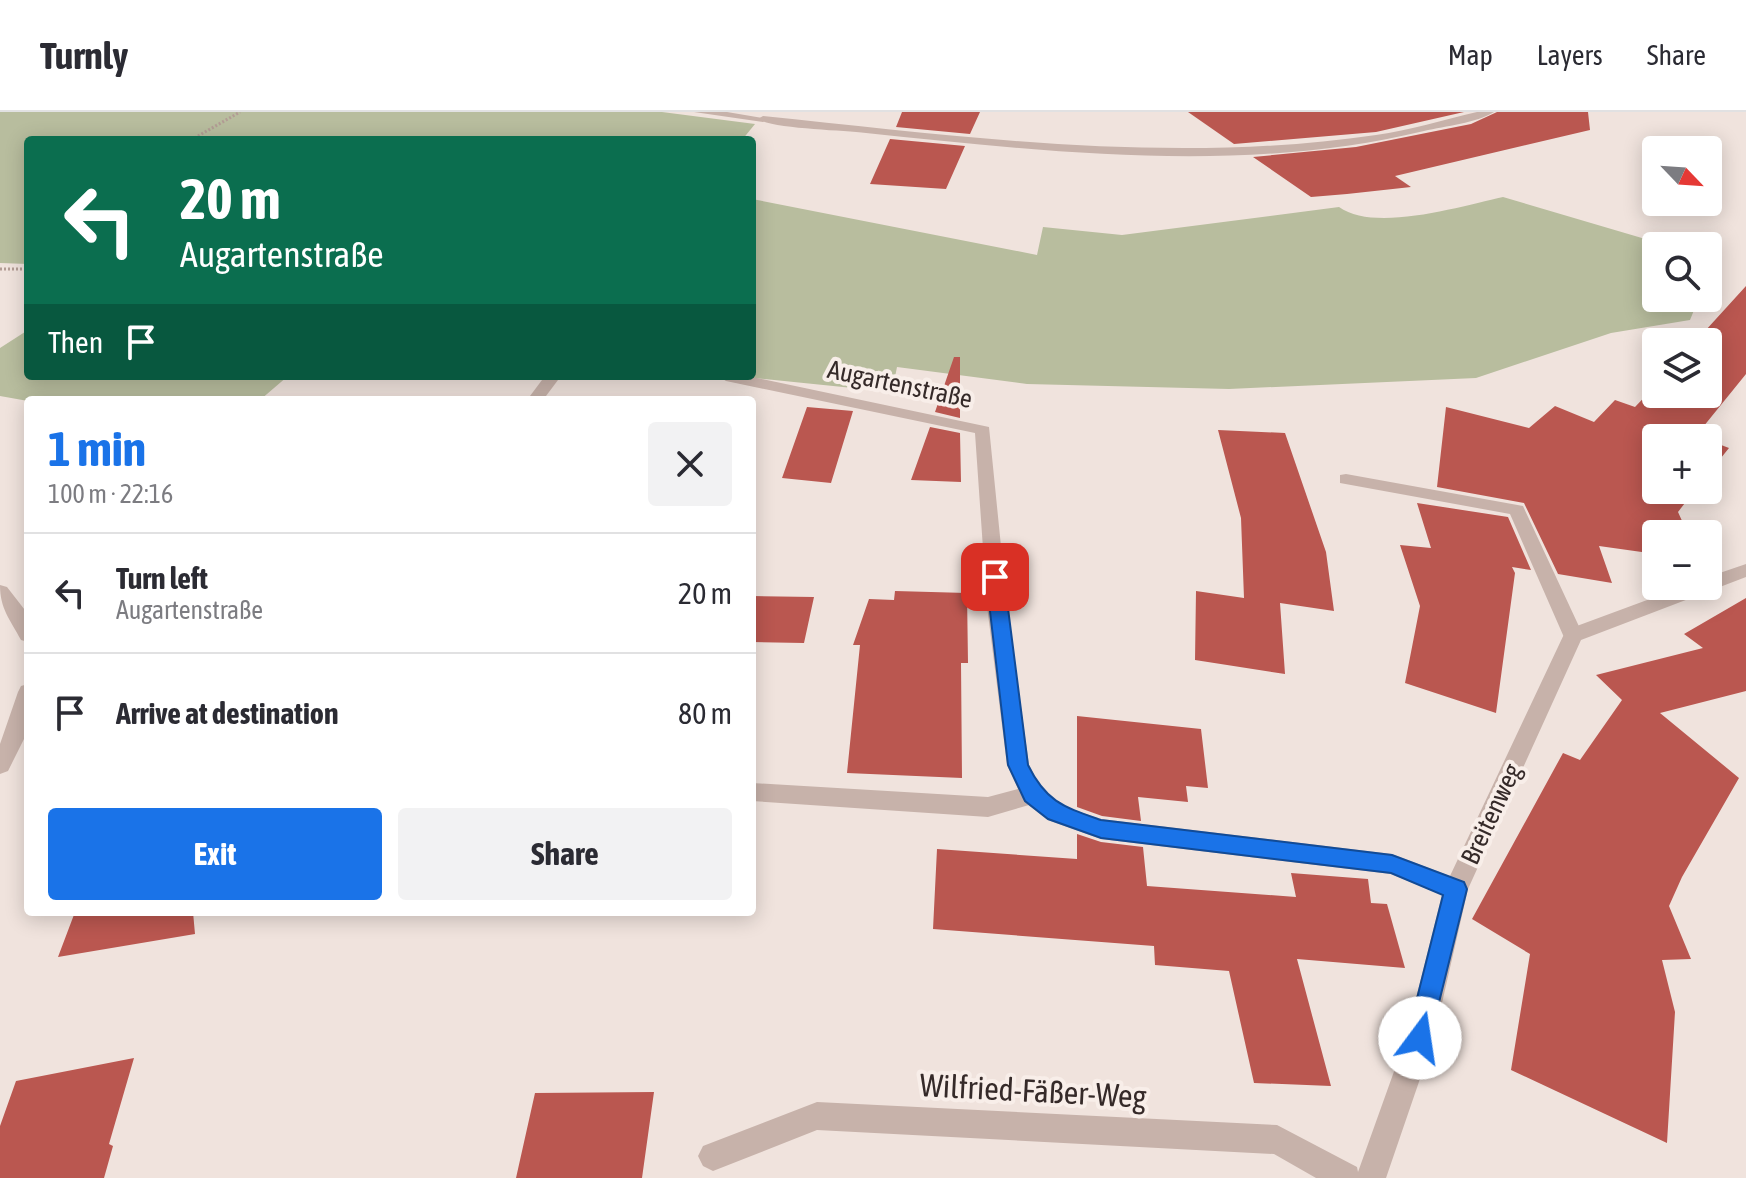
<!DOCTYPE html>
<meta charset="utf-8">
<style>
body{margin:0;font-family:"Asap Condensed",sans-serif;background:#f2f2f3;color:#2b2b33;height:100vh;display:flex;flex-direction:column;font-size:30px;white-space:nowrap}
*{box-sizing:border-box;margin:0}
p{font-size:26px;color:#7c7c81}
.icon{flex:none;width:44px;height:44px;fill:none;stroke:currentColor;stroke-width:2;stroke-linecap:round;stroke-linejoin:round}
.map{position:relative;flex:1;overflow:hidden}
.drawer{position:absolute;left:24px;top:284px;width:732px;height:520px;display:flex;flex-direction:column;background:#fff;border-radius:8px;box-shadow:0 4px 20px #0003}
.drawer>*{flex:none}
.banner{position:absolute;left:24px;top:24px;width:732px;height:244px;border-radius:8px;box-shadow:0 4px 20px #0003;background:#0b6e4f;color:#fff;overflow:hidden}
.needle{width:52px;rotate:115deg}
.tools{position:absolute;left:1642px;top:24px;display:grid;gap:16px}
.tools a{display:grid;place-items:center;width:80px;height:80px;border-radius:8px;background:#fff;box-shadow:0 4px 20px #0003;font-size:40px}
.pin{position:absolute;display:grid;place-items:center;width:68px;height:68px;color:#fff;margin:-34px;border-radius:16px;box-shadow:0 4px 12px #0006}
.me{position:absolute;width:88px;margin:-44px;rotate:14deg;stroke-linejoin:round;filter:drop-shadow(0 0 6px #0008)}
.turn{display:flex;align-items:center;gap:28px;height:168px;padding:0 24px;font-size:36px}
.turn .icon{width:104px;height:104px;stroke-width:2.5}
.turn b{display:block;font-size:56px;line-height:68px}
.then{display:flex;align-items:center;height:76px;padding:0 24px;background:#0003;gap:16px;font-size:30px}
.round{display:grid;place-items:center;flex:none;width:84px;height:84px;border-radius:8px;background:#f2f2f3}
.head{display:flex;align-items:center;justify-content:space-between;height:136px;padding:0 24px}
h1{font-size:48px;font-weight:700;line-height:60px;color:#1a73e8}
.action{display:flex;gap:16px;margin-top:auto;padding:16px 24px}
.action a{flex:1;height:92px;border-radius:8px;background:#1a73e8;color:#fff;font-size:32px;font-weight:700;line-height:92px;text-align:center}
.action a+a{background:#f2f2f3;color:#2b2b33}
ul{padding:0;list-style:none}
li{display:flex;align-items:center;gap:24px;height:120px;padding:0 24px;border-top:2px solid #e1e1e2}
li div{flex:1}
li b{display:block;font-size:30px}
li em{font-style:normal}
header{display:flex;align-items:center;gap:48px;box-sizing:border-box;height:112px;padding:0 40px;background:#fff;border-bottom:2px solid #e1e1e2}
header strong{font-size:38px}
nav{display:flex;gap:44px;margin-inline-start:auto;font-size:28px}
.map>svg:first-child{display:block}
</style>
<header>
<strong>Turnly</strong>
<nav><a>Map</a><a>Layers</a><a>Share</a></nav>
</header>
<div class="map">
<svg width="1746" height="1066" viewBox="0 0 1746 1066">
<rect width="100%" height="100%" fill="#f0e3dd"/>
<path fill="#b8bd9e" d="M 0,0 L 662,0 L 755,12 L 742,28 L 28,28 L 28,152 L 0,151 Z
M 1503,85 L 1669,134 L 1656,134 L 1656,186 L 1699,186 L 1690,208 L 1611,221 L 1476,266 L 1229,277 L 1027,272 L 897,255 L 892,280 L 734,264 L 752,264 L 752,87 L 1037,143 L 1043,115 L 1122,123 L 1339,95 C 1375,121 1461,94 1503,85 Z
M 28,218 L 28,264 L 288,264 L 260,288 L 28,289 L 0,284 L 0,236 Z"/>
<path fill="#ba5750" d="M 902,0 L 980,0 L 970,22 L 896,15 Z
M 1188,0 L 1464,0 L 1376,20 L 1234,32 Z
M 1497,0 L 1588,0 L 1590,18 L 1395,64 L 1411,75 L 1347,82 L 1311,85 L 1253,45 L 1356,35 L 1471,12 Z
M 890,27 L 965,34 L 946,77 L 870,72 Z
M 1746,174 L 1746,262 L 1699,320 L 1707,323 L 1704,326 L 1656,326 L 1656,378 L 1695,378 L 1678,400 L 1688,422 L 1656,422 L 1656,442 L 1599,434 L 1612,471 L 1558,462 L 1524,391 L 1437,375 L 1446,295 L 1529,316 L 1555,294 L 1594,310 L 1615,288 L 1635,295 L 1656,273 L 1656,282 L 1708,282 L 1708,230 L 1695,230 Z
M 954,245 L 960,245 L 960,306 L 935,300 Z
M 807,295 L 853,299 L 831,371 L 782,366 Z
M 930,315 L 960,321 L 961,370 L 911,368 Z
M 1218,318 L 1285,321 L 1326,440 L 1334,499 L 1280,491 L 1285,562 L 1195,548 L 1196,479 L 1244,486 L 1241,406 Z
M 1708,328 L 1729,336 L 1708,362 Z
M 1417,391 L 1508,405 L 1531,458 L 1512,455 L 1515,461 L 1496,601 L 1405,571 L 1420,494 L 1400,433 L 1431,436 Z
M 895,479 L 967,481 L 968,551 L 961,551 L 962,666 L 847,661 L 860,533 L 853,533 L 869,487 L 894,488 Z
M 752,484 L 814,485 L 804,531 L 752,530 Z
M 1746,486 L 1746,579 L 1660,601 L 1739,666 L 1682,765 L 1669,794 L 1691,847 L 1662,848 L 1675,900 L 1667,1031 L 1511,958 L 1530,842 L 1472,807 L 1563,641 L 1580,648 L 1622,588 L 1596,563 L 1703,536 L 1684,522 Z
M 1077,604 L 1201,617 L 1208,676 L 1186,674 L 1188,690 L 1138,685 L 1141,709 L 1102,704 L 1077,695 Z
M 1077,722 L 1101,730 L 1143,735 L 1147,774 L 1296,785 L 1291,761 L 1368,767 L 1371,791 L 1387,792 L 1405,856 L 1297,847 L 1331,974 L 1254,971 L 1229,859 L 1155,853 L 1154,834 L 933,817 L 937,737 L 1077,747 Z
M 75,800 L 193,800 L 195,822 L 58,845 Z
M 134,946 L 109,1032 L 113,1034 L 104,1066 L 0,1066 L 0,1014 L 16,969 Z
M 654,980 L 642,1066 L 516,1066 L 535,981 Z"/>
<g fill="none" stroke-linecap="round" stroke-linejoin="round">
<path stroke="#b29c94" stroke-width="3" stroke-dasharray="2 2" stroke-linecap="butt" d="M 191,28 L 240,0
M 0,157 L 28,157"/>
<path fill="#c7b2aa" fill-rule="evenodd" d="M 694,0 L 727,0 L 768,7 L 763,10 Z
M 545,264 L 561,264 L 543,288 L 527,288 Z
M 1346,362 L 1523,394 L 1583,523 L 1580,528 L 1566,528 L 1563,523 L 1510,402 L 1340,371 L 1340,363 Z"/>
<path fill="#c7b2aa" fill-rule="evenodd" d="M 1477,0 L 1494,0 C 1476,11 1446,14 1424,19 C 1243,63 1049,40 866,21 C 843,18 773,17 758,7 L 763,4 C 966,25 1172,53 1376,23 C 1410,18 1443,8 1477,0 Z
M 718,264 L 748,264 L 989,315 L 1007,494 L 1029,653 C 1047,691 1063,694 1101,707 L 1392,742 L 1450,764 L 1566,518 L 1685,474 L 1708,474 L 1708,465 L 1746,452 L 1746,465 L 1581,528 L 1468,777 L 1434,926 L 1386,1066 L 1316,1066 L 1274,1042 L 817,1018 L 713,1059 L 703,1054 L 698,1044 L 703,1034 L 817,990 L 1277,1013 L 1357,1055 L 1358,1060 L 1406,926 L 1442,783 L 1391,762 L 1101,727 L 1048,708 L 1029,693 L 988,705 L 752,689 L 752,671 L 988,685 L 1018,677 L 1007,653 L 987,494 L 975,321 L 726,269 Z
M 0,473 L 7,475 L 28,502 L 28,530 L 21,528 C 10,507 0,497 0,473 Z
M 28,572 L 28,619 L 8,659 L 0,662 L 0,632 L 18,580 L 21,574 Z"/>
</g>
<path fill="#1a73e8" stroke="#114b97" stroke-width="2" d="M 995,459 L 1004,465 L 1028,653 C 1046,690 1064,695 1101,708 L 1392,743 L 1464,770 L 1467,777 L 1428,935 L 1420,938 L 1411,935 L 1407,926 L 1443,783 L 1391,761 L 1101,726 L 1048,707 L 1025,689 L 1008,653 L 986,465 Z"/>
<g text-anchor="middle" stroke-width="8" stroke-linejoin="round" paint-order="stroke">
<g font-size="26" fill="#352a29" stroke="#f8eee9">
<text transform="translate(900 272) rotate(12)" y="9">Augartenstraße</text>
<text transform="translate(1491 702) rotate(-65)" y="9">Breitenweg</text>
</g>
<g font-size="32" fill="#352a29" stroke="#f8eee9">
<text transform="translate(1033 979) rotate(3)" y="11">Wilfried-Fäßer-Weg</text>
</g>
</g>
</svg>
<div class="tools">
<a><svg class="needle" viewBox="-14 -14 28 28"><path d="M0-13l5 13h-10z" fill="#e53935"/><path d="M0 13l5-13h-10z" fill="#7c7c81"/></svg></a>
<a><svg class="icon" aria-label="search" viewBox="0 0 24 24"><circle cx="10" cy="10" r="6"/><path d="M15 15l6 6"/></svg></a>
<a><svg class="icon" aria-label="layers" viewBox="0 0 24 24"><path d="M12 4l9 5-9 5-9-5zM3 14l9 5 9-5"/></svg></a>
<a>+</a>
<a>−</a>
</div>
<div class="pin" style="left:995px;top:465px;background:#d93025"><svg class="icon" aria-label="arrive" viewBox="0 0 24 24"><path d="M6 21V4h12l-3 4 3 4H6"/></svg></div>
<svg class="me" style="left:1420px;top:926px" viewBox="-20 -20 40 40"><circle r="19" fill="#fff"/><path d="M0-13L10 11 0 6-10 11z" fill="#1a73e8"/></svg>
<div class="banner">
<div class="turn"><svg class="icon" aria-label="left" viewBox="0 0 24 24"><path d="M17 20v-9H6M10 6l-5 5 5 5"/></svg><div><b>20 m</b>Augartenstraße</div></div>
<div class="then">Then<svg class="icon" aria-label="arrive" viewBox="0 0 24 24"><path d="M6 21V4h12l-3 4 3 4H6"/></svg></div>
</div>
<section class="drawer">
<div class="head"><div><h1>1 min</h1><p>100 m · 22:16</p></div><a class="round"><svg class="icon" aria-label="close" viewBox="0 0 24 24"><path d="M6 6l12 12M18 6L6 18"/></svg></a></div>
<ul>
<li><svg class="icon" aria-label="left" viewBox="0 0 24 24"><path d="M17 20v-9H6M10 6l-5 5 5 5"/></svg><div><b>Turn left</b><p>Augartenstraße</p></div><em>20 m</em></li>
<li><svg class="icon" aria-label="arrive" viewBox="0 0 24 24"><path d="M6 21V4h12l-3 4 3 4H6"/></svg><div><b>Arrive at destination</b></div><em>80 m</em></li>
</ul>
<div class="action"><a>Exit</a><a>Share</a></div>
</section>
</div>
